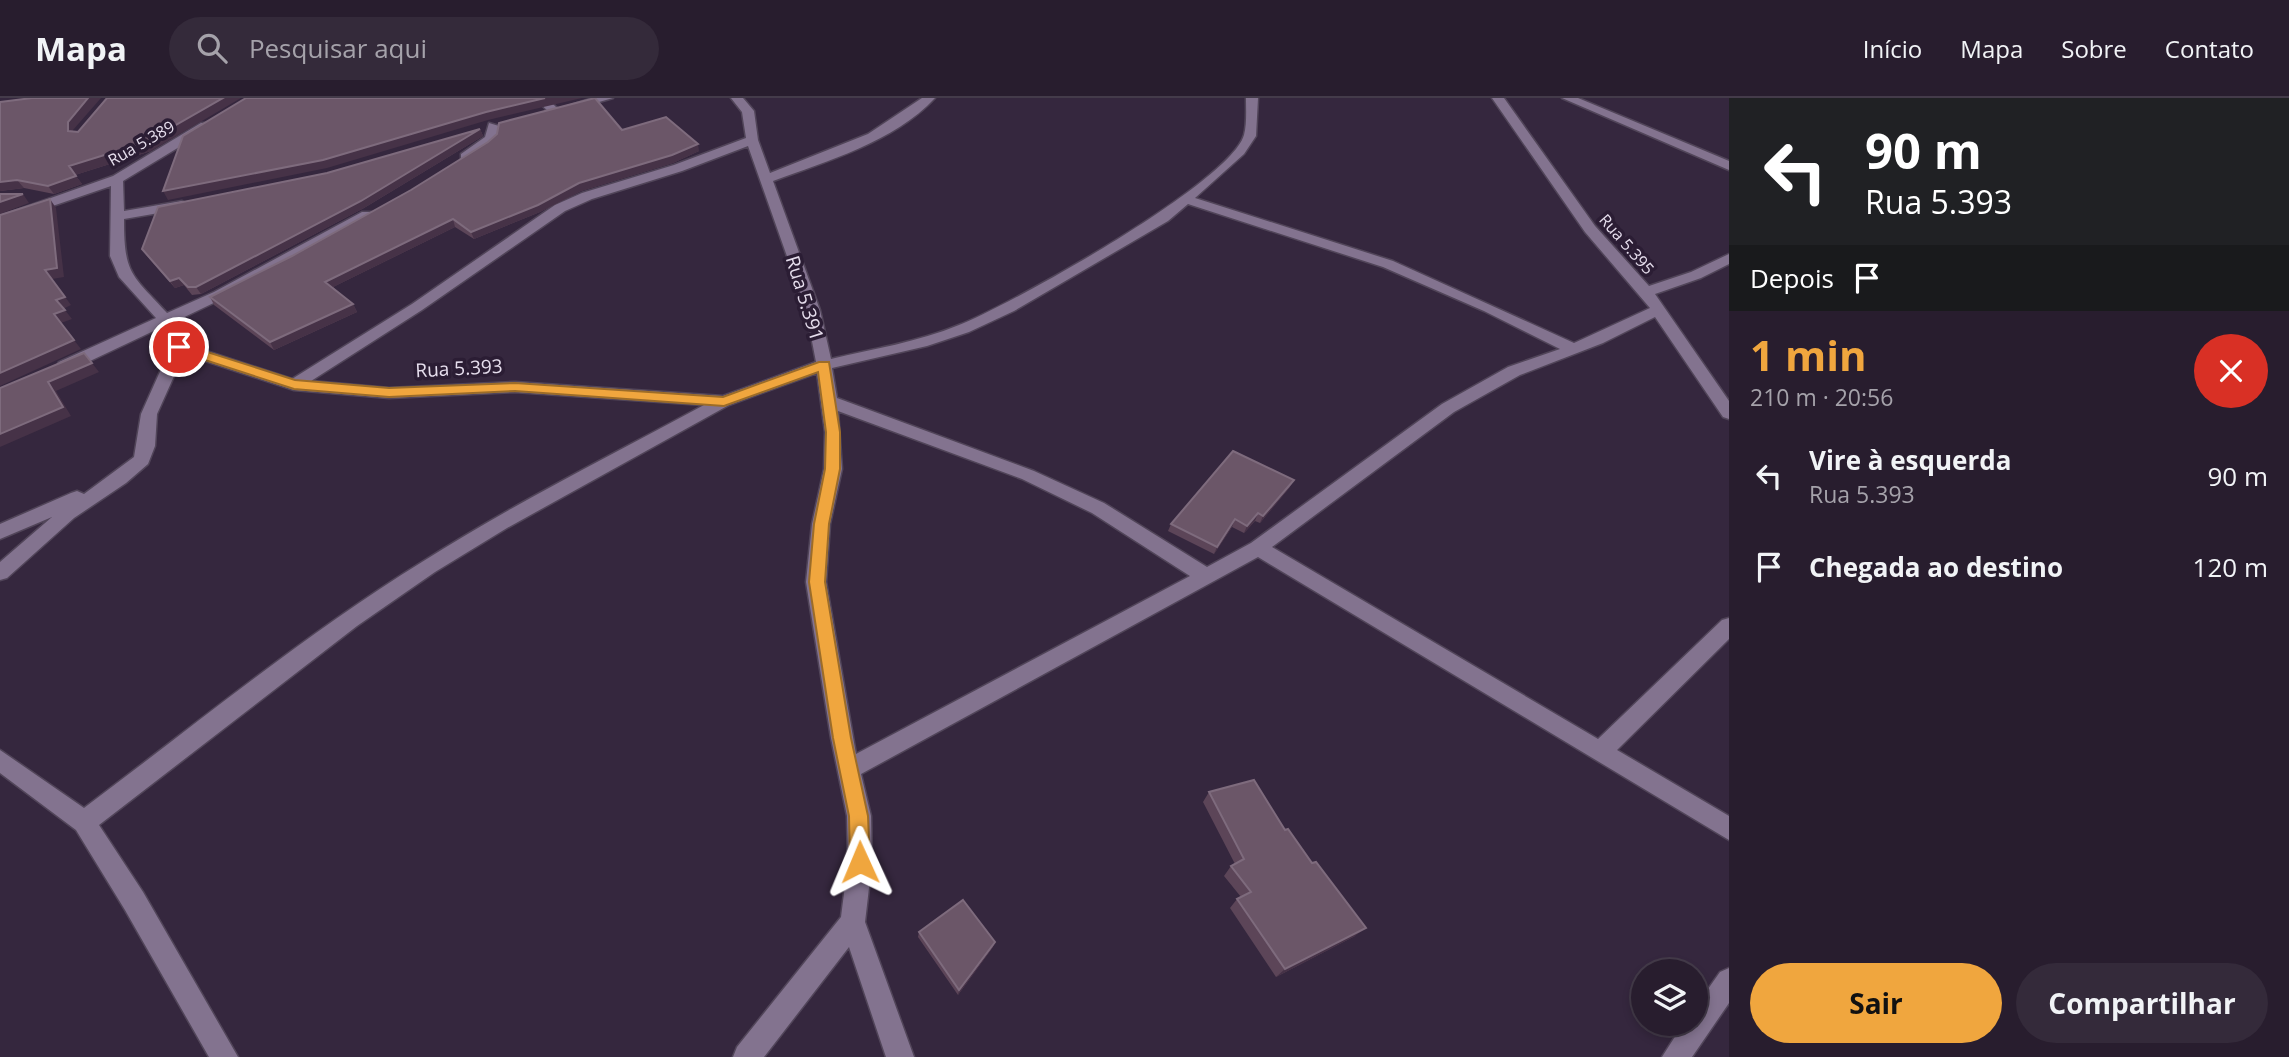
<!DOCTYPE html>
<html lang="pt">
<meta charset="utf-8">
<style>
body{margin:0;font-family:"Open Sans",sans-serif;background:#342a3a;color:#f1f3f6;height:100vh;display:flex;flex-direction:column;font-size:26px;white-space:nowrap}
*{box-sizing:border-box;margin:0}
p{font-size:23px;color:#a5a2aa}
.icon{flex:none;width:38px;height:38px;fill:none;stroke:currentColor;stroke-width:2;stroke-linecap:round;stroke-linejoin:round}
.map{position:relative;flex:1;overflow:hidden}
.drawer{display:flex;flex-direction:column;background:#281d2e;width:560px}
.drawer>*{flex:none}
.top-card{background:#202124;color:#fff;overflow:hidden}
.controls{position:absolute;left:1631px;top:861px;display:grid;gap:14px}
.controls a{display:grid;place-items:center;width:77px;height:77px;border-radius:50%;background:#281d2e;box-shadow:0 4px 10px #0003,0 0 0 2px #443b4a;font-size:35px}
.pin{position:absolute;display:grid;place-items:center;width:60px;height:60px;color:#fff;margin:-30px;border:4px solid #fff;border-radius:50%;box-shadow:0 2px 7px #0007}
.me{position:absolute;width:77px;margin:-38px;rotate:359deg;stroke-linejoin:round;filter:drop-shadow(0 0 5px #0008)}
.turn{display:flex;align-items:center;gap:24px;height:147px;padding:0 21px;font-size:32px}
.turn .icon{width:91px;height:91px;stroke-width:2.5}
.turn b{display:block;font-size:49px;line-height:60px}
.then{display:flex;align-items:center;height:66px;padding:0 21px;background:#0003;gap:14px;font-size:26px}
.round{display:grid;place-items:center;flex:none;width:74px;height:74px;border-radius:37px;background:#342a3a}
.overview{display:flex;align-items:center;justify-content:space-between;height:119px;padding:0 21px}
h1{font-size:42px;font-weight:700;line-height:52px;color:#f0a63e}
.primary-button{display:flex;gap:14px;margin-top:auto;padding:14px 21px}
.primary-button a{flex:1;height:80px;border-radius:42px;background:#f0a63e;color:#111;font-size:28px;font-weight:700;line-height:80px;text-align:center}
.primary-button a+a{background:#342a3a;color:#f1f3f6}
ul{padding:0;list-style:none}
li{display:flex;align-items:center;gap:21px;height:91px;padding:0 21px}
li div{flex:1}
li b{display:block;font-size:26px}
li em{font-style:normal}
header{display:flex;align-items:center;gap:42px;box-sizing:border-box;height:98px;padding:0 35px;background:#281d2e;border-bottom:2px solid #443b4a}
header strong{font-size:33px}
nav{display:flex;gap:38px;margin-inline-start:auto;font-size:24px}
.search{width:490px;height:63px;background:#342a3a;display:flex;align-items:center;gap:18px;box-sizing:border-box;padding:0 24px;border-radius:38px;color:#a5a2aa;font-size:26px}
main{display:flex;flex:1;min-height:0}
.map>svg:first-child{display:block}
</style>
<header>
<strong>Mapa</strong>
<div class="search"><svg class="icon" aria-label="search" viewBox="0 0 24 24"><circle cx="10" cy="10" r="6"/><path d="M15 15l6 6"/></svg>Pesquisar aqui</div>
<nav><a>Início</a><a>Mapa</a><a>Sobre</a><a>Contato</a></nav>
</header>
<main>
<div class="map">
<svg width="1729" height="959" viewBox="0 0 1729 959">
<rect width="100%" height="100%" fill="#35273e"/>
<g fill="none" stroke-linecap="round" stroke-linejoin="round">
<defs>
<path id="minor" d="M 534,0 L 547,0 L 560,13 L 550,15 Z
M 593,0 L 613,0 L 571,12 L 565,9 Z
M 731,0 L 743,0 L 754,13 L 758,42 L 770,75 L 868,36 L 922,0 L 935,0 C 894,44 827,63 773,83 L 820,212 L 831,261 C 873,251 918,244 959,227 C 1010,207 1230,85 1244,37 C 1247,26 1246,11 1246,0 L 1258,0 L 1256,38 L 1244,56 L 1195,100 L 1393,163 L 1574,245 L 1650,210 L 1585,134 L 1492,0 L 1504,0 L 1595,128 L 1649,188 L 1691,174 L 1729,156 L 1729,166 L 1701,180 L 1655,196 L 1729,303 L 1729,321 L 1723,319 L 1655,219 L 1603,245 L 1520,277 L 1454,314 L 1272,449 L 1598,641 L 1722,522 L 1729,520 L 1729,541 L 1617,652 L 1729,718 L 1729,742 L 1258,459 L 861,676 L 871,718 L 872,764 L 865,824 L 914,959 L 886,959 L 849,849 L 764,959 L 733,959 L 737,949 L 841,819 L 848,764 L 847,718 L 831,640 L 806,484 L 812,426 L 824,371 L 825,334 L 817,275 L 729,307 L 507,430 L 435,474 L 357,528 L 99,727 L 143,794 L 238,959 L 209,959 L 125,812 L 76,732 L 0,675 L 0,652 L 84,710 C 195,627 304,537 422,464 C 513,406 610,358 704,307 L 515,294 L 389,300 L 294,292 L 184,256 L 157,316 L 155,348 L 148,366 L 126,385 L 74,420 L 7,480 L 0,482 L 0,464 L 52,419 L 0,441 L 0,426 L 71,395 L 77,393 L 84,396 L 134,359 L 141,316 L 171,249 L 162,229 L 71,272 L 59,272 L 57,268 L 59,264 L 156,220 L 119,179 L 110,158 L 111,88 L 0,126 L 0,118 L 113,78 L 201,25 L 209,25 L 209,31 L 123,83 L 124,113 L 182,103 L 189,107 L 182,111 L 124,121 C 124,176 131,176 167,215 L 214,194 L 362,114 L 372,114 L 372,120 L 224,200 L 174,224 L 185,246 L 292,281 L 412,206 L 555,107 L 582,95 L 674,67 L 746,40 L 742,14 ZM 748,48 L 806,212 L 816,264 L 723,298 L 515,284 L 389,290 L 311,283 L 422,212 L 565,113 L 592,101 L 682,73 ZM 1188,106 L 1383,169 L 1484,213 L 1560,251 L 1508,269 L 1442,306 L 1251,445 L 1207,469 L 1104,405 L 1034,373 L 837,300 L 832,270 L 927,248 L 969,234 L 1014,213 L 1168,123 ZM 838,313 L 1022,381 L 1092,415 L 1190,478 L 856,656 L 826,484 L 830,426 L 842,371 Z
M 1562,0 L 1578,0 L 1729,63 L 1729,72 Z
M 489,25 L 499,28 L 495,44 L 469,62 L 461,62 L 461,56 L 485,39 Z
M 1729,870 L 1729,905 L 1692,959 L 1662,959 L 1683,926 L 1696,926 L 1696,908 L 1720,874 Z"/>
</defs>
<use href="#minor" stroke="#514559" stroke-width="3"/>
<use href="#minor" fill="#83738f" fill-rule="evenodd"/>
</g>
<path fill="#5c4558" d="M 0,4 L 73,32 L 73,34 L 151,53 L 75,77 L 82,86 L 54,96 L 24,90 L 0,93 Z
M 480,31 L 483,38 L 364,110 L 201,196 L 192,197 L 184,187 L 175,190 L 147,158 L 142,151 L 327,75 Z
M 622,32 L 699,53 L 673,65 L 581,93 L 540,114 L 474,141 L 455,129 L 333,189 L 353,206 L 357,214 L 274,252 L 214,207 L 210,199 Z
M 1290,389 L 1260,425 L 1255,423 L 1244,435 L 1232,429 L 1214,456 L 1168,433 L 1171,426 Z
M 1209,694 L 1285,732 L 1355,838 L 1276,879 L 1230,810 L 1237,801 L 1241,799 L 1224,778 L 1231,768 L 1235,766 L 1203,704 Z
M 919,834 L 993,849 L 958,897 L 918,839 Z"/>
<path fill="#463247" d="M 88,0 L 101,0 L 73,32 L 73,42 L 68,33 L 68,24 Z
M 223,0 L 241,0 L 151,53 L 75,77 L 69,68 Z
M 545,0 L 582,0 L 488,22 L 327,70 L 168,102 L 163,93 Z
M 480,31 L 483,38 L 364,110 L 201,196 L 196,189 Z
M 698,46 L 699,53 L 673,65 L 581,93 L 540,114 L 474,141 L 471,134 L 579,85 Z
M 76,78 L 82,86 L 54,96 L 48,88 Z
M 17,82 L 24,90 L 0,93 L 0,84 Z
M 23,96 L 29,105 L 0,116 L 0,104 Z
M 50,101 L 56,110 L 64,179 L 52,181 L 71,207 L 63,211 L 56,202 L 45,172 Z
M 453,121 L 455,129 L 329,191 L 325,184 Z
M 179,180 L 184,187 L 175,190 L 170,183 Z
M 353,206 L 357,214 L 274,252 L 270,244 Z
M 65,212 L 72,221 L 61,225 L 54,216 Z
M 74,242 L 81,251 L 0,288 L 0,275 Z
M 92,265 L 99,274 L 56,293 L 71,318 L 0,349 L 0,336 L 48,284 Z
M 1294,382 L 1290,389 L 1260,425 L 1263,418 Z
M 1258,415 L 1255,423 L 1244,435 L 1247,428 Z
M 1235,421 L 1232,429 L 1214,456 L 1217,449 Z
M 1366,830 L 1355,838 L 1276,879 L 1285,871 Z
M 995,844 L 993,849 L 958,897 L 959,892 Z"/>
<path fill="#6b5668" stroke="#7e6b7d" stroke-width="2" d="M 32,0 L 88,0 L 68,24 L 68,33 L 78,34 L 107,0 L 223,0 L 146,44 L 69,68 L 76,78 L 48,88 L 17,82 L 0,84 L 0,4 Z
M 246,0 L 545,0 L 486,14 L 323,62 L 163,93 L 183,38 Z
M 595,0 L 622,32 L 666,19 L 698,46 L 672,57 L 579,85 L 538,107 L 471,134 L 453,121 L 325,184 L 353,206 L 270,244 L 210,199 L 292,158 L 411,92 L 488,44 L 497,36 L 499,25 Z
M 480,31 L 361,103 L 196,189 L 188,189 L 179,180 L 170,183 L 142,151 L 158,109 L 327,75 Z
M 0,96 L 23,96 L 0,104 Z
M 50,101 L 57,170 L 45,172 L 65,199 L 56,202 L 65,212 L 54,216 L 74,242 L 0,275 L 0,117 Z
M 84,255 L 92,265 L 48,284 L 63,309 L 0,336 L 0,290 Z
M 1233,353 L 1294,382 L 1263,418 L 1258,415 L 1247,428 L 1235,421 L 1217,449 L 1171,426 Z
M 1254,682 L 1285,732 L 1288,731 L 1312,765 L 1316,764 L 1366,830 L 1285,871 L 1237,801 L 1251,794 L 1231,768 L 1244,761 L 1209,694 Z
M 963,802 L 995,844 L 959,892 L 919,834 Z"/>
<path fill="#f0a63e" stroke="#9c6c28" stroke-width="2" d="M 179,245 L 295,282 L 389,290 L 515,285 L 723,299 L 819,264 L 829,264 L 840,334 L 840,371 L 829,426 L 825,484 L 851,640 L 868,718 L 870,764 L 867,771 L 860,774 L 853,771 L 850,764 L 849,718 L 833,640 L 809,484 L 814,426 L 825,371 L 826,334 L 818,274 L 724,308 L 515,293 L 389,299 L 294,291 L 174,252 L 174,246 Z"/>
<g text-anchor="middle" stroke-width="7" stroke-linejoin="round" paint-order="stroke">
<g font-size="16" fill="#e6deed" stroke="#2b1d34">
<text transform="translate(141 45) rotate(-30)" y="6">Rua 5.389</text>
<text transform="translate(1627 146) rotate(49)" y="6">Rua 5.395</text>
</g>
<g font-size="19" fill="#e6deed" stroke="#2b1d34">
<text transform="translate(805 200) rotate(73)" y="7">Rua 5.391</text>
<text transform="translate(459 270) rotate(-3)" y="7">Rua 5.393</text>
</g>
</g>
</svg>
<div class="controls">
<a><svg class="icon" aria-label="layers" viewBox="0 0 24 24"><path d="M12 4l9 5-9 5-9-5zM3 14l9 5 9-5"/></svg></a>
</div>
<div class="pin" style="left:179px;top:249px;background:#d93025"><svg class="icon" aria-label="arrive" viewBox="0 0 24 24"><path d="M6 21V4h12l-3 4 3 4H6"/></svg></div>
<svg class="me" style="left:860px;top:764px" viewBox="-20 -20 40 40"><path d="M0-17L14 15 0 8-14 15z" fill="#f0a63e" stroke="#fff" stroke-width="4"/></svg>
</div>
<section class="drawer">
<div class="top-card">
<div class="turn"><svg class="icon" aria-label="left" viewBox="0 0 24 24"><path d="M17 20v-9H6M10 6l-5 5 5 5"/></svg><div><b>90 m</b>Rua 5.393</div></div>
<div class="then">Depois<svg class="icon" aria-label="arrive" viewBox="0 0 24 24"><path d="M6 21V4h12l-3 4 3 4H6"/></svg></div>
</div>
<div class="overview"><div><h1>1 min</h1><p>210 m · 20:56</p></div><a class="round" style="background:#d93025;color:#fff"><svg class="icon" aria-label="close" viewBox="0 0 24 24"><path d="M6 6l12 12M18 6L6 18"/></svg></a></div>
<ul>
<li><svg class="icon" aria-label="left" viewBox="0 0 24 24"><path d="M17 20v-9H6M10 6l-5 5 5 5"/></svg><div><b>Vire à esquerda</b><p>Rua 5.393</p></div><em>90 m</em></li>
<li><svg class="icon" aria-label="arrive" viewBox="0 0 24 24"><path d="M6 21V4h12l-3 4 3 4H6"/></svg><div><b>Chegada ao destino</b></div><em>120 m</em></li>
</ul>
<div class="primary-button"><a>Sair</a><a>Compartilhar</a></div>
</section>
</main>
